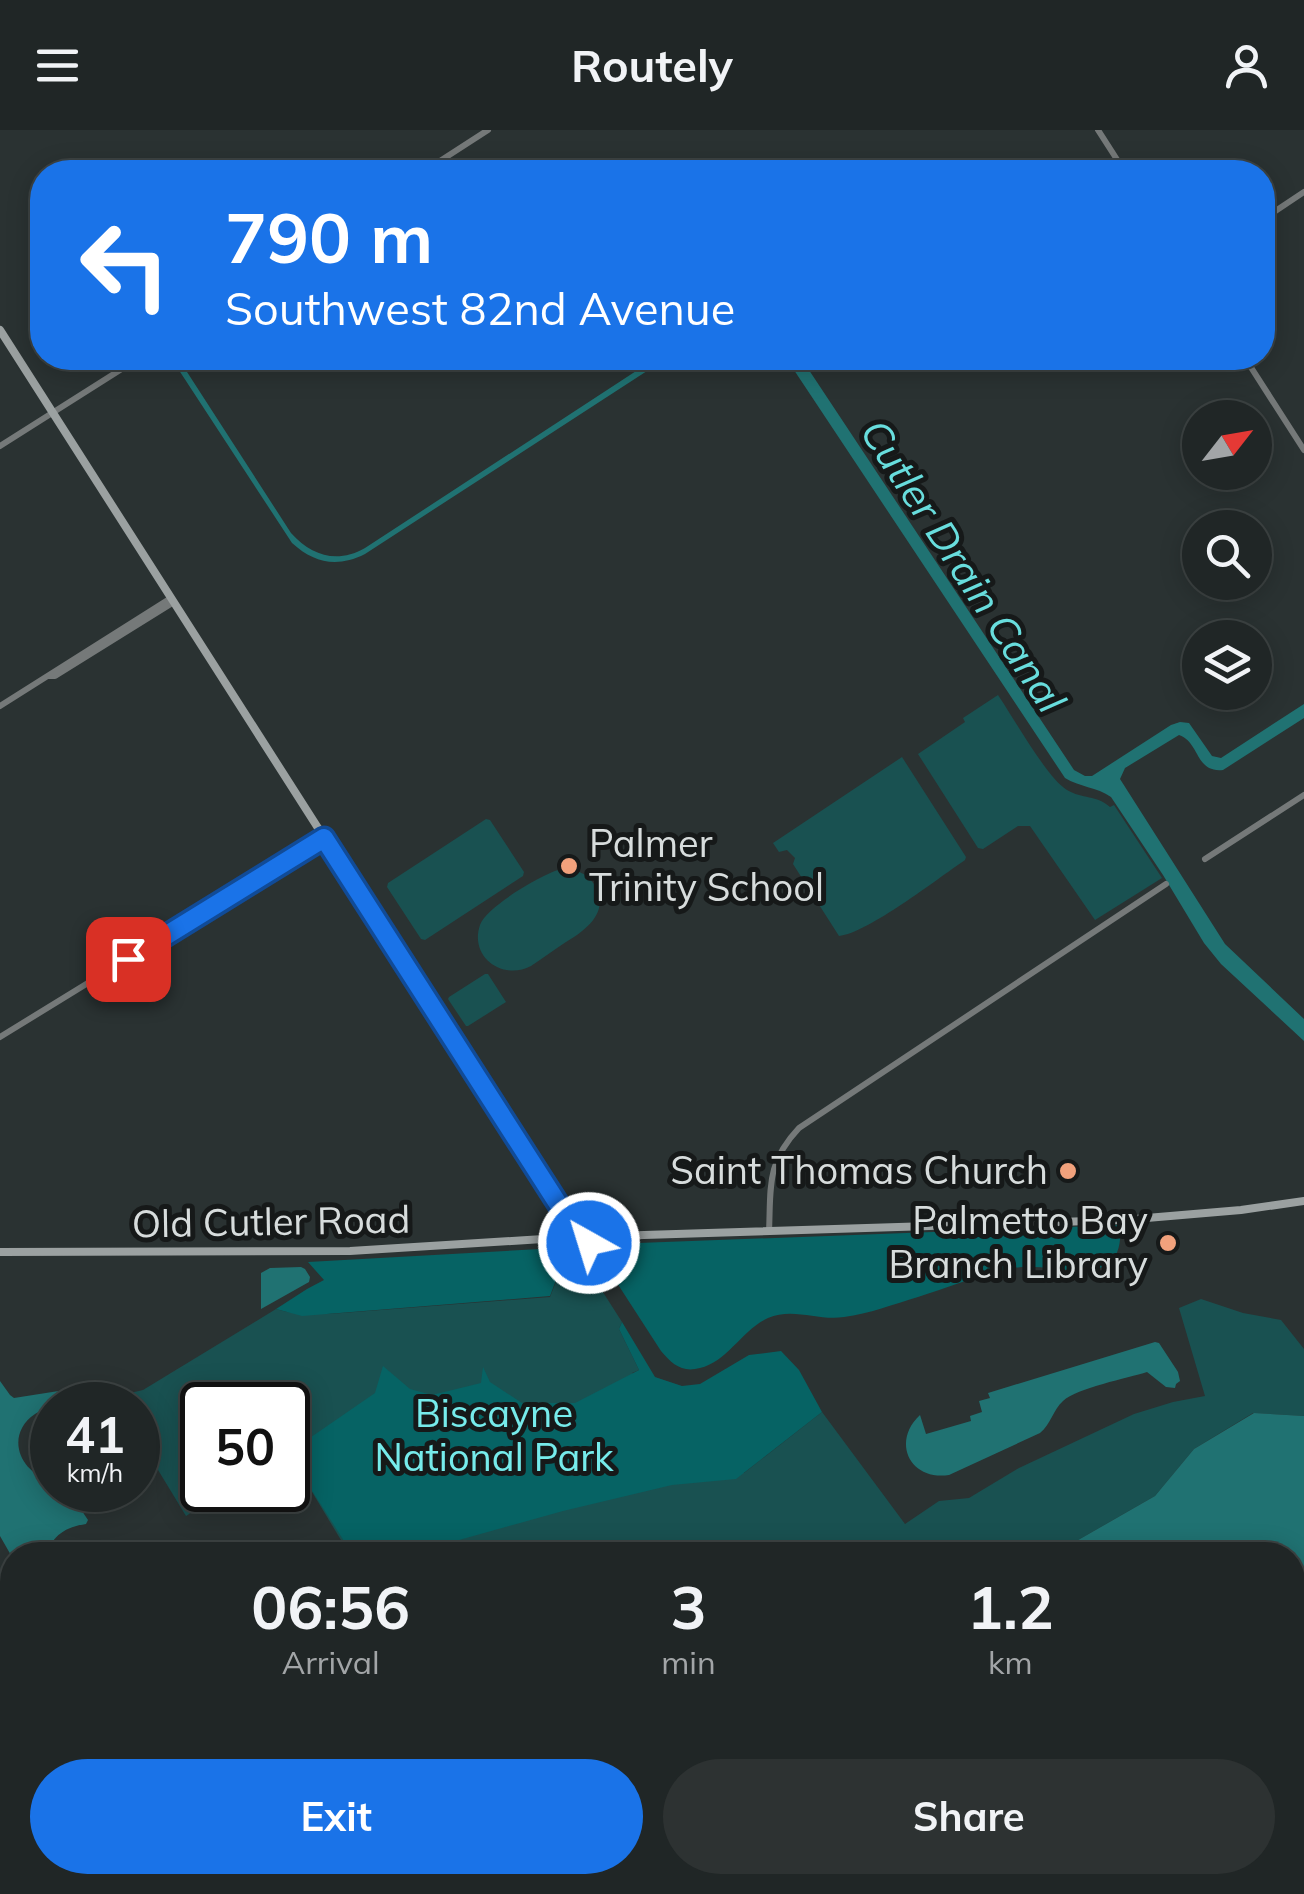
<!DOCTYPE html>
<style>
body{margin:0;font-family:Mulish,sans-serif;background:#2d3232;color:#f1f3f6;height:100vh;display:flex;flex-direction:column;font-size:38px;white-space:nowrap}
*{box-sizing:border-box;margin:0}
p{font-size:32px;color:#a2a5a7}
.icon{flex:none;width:55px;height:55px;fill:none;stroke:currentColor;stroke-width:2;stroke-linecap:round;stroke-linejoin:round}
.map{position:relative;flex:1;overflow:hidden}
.panel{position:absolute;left:0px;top:1412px;width:1305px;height:352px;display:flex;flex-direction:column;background:#202626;border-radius:40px 40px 0 0;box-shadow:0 5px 25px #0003,0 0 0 2px #3d4343}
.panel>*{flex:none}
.hud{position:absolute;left:30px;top:30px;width:1245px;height:210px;border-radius:40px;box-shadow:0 5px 25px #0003,0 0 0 2px #3d4343;background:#1a73e8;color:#fff;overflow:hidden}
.needle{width:65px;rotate:59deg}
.buttons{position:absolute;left:1182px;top:270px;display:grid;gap:20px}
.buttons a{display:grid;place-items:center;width:90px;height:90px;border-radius:50%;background:#202626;box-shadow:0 5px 25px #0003,0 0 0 2px #3d4343;font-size:50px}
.speed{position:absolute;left:30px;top:1252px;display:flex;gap:20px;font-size:50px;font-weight:700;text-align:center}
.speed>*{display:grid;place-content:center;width:130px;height:130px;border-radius:50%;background:#202626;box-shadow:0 5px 25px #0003,0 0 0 2px #3d4343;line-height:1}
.speed small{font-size:25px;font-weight:400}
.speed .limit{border:5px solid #111;border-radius:15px;background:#fff;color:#111}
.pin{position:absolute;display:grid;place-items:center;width:85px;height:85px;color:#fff;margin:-42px;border-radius:20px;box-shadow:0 5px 15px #0006}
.me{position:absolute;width:110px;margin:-55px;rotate:321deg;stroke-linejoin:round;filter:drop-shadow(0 0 8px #0008)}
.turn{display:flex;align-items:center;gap:35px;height:210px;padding:0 30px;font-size:45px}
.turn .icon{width:130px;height:130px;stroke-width:2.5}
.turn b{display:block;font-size:70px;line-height:85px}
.eta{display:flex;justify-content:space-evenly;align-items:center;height:170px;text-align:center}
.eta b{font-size:60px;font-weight:700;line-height:70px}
.button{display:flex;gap:20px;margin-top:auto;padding:20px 30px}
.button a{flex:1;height:115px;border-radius:60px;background:#1a73e8;color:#fff;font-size:40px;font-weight:700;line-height:115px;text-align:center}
.button a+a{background:#2d3232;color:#f1f3f6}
header{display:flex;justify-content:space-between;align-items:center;height:130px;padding:0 30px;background:#202626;font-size:45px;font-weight:700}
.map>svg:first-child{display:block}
</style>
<header><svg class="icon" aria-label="menu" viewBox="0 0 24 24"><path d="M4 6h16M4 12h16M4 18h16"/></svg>Routely<svg class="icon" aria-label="person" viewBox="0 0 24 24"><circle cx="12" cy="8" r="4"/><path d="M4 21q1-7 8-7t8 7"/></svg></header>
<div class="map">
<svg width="1304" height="1764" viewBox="0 0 1304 1764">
<rect width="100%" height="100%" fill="#2a3232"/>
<path fill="#195151" d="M 998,565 C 1013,587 1047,648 1067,660 C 1082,669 1097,665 1110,677 L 1114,675 L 1162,748 L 1095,790 L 1030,696 L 1018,696 L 983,719 L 978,718 L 918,624 L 965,592 L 963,588 Z
M 902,627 L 966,727 L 965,730 C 937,749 868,803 839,806 L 793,734 L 795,728 L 787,720 L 779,722 L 773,713 Z
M 486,689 L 490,690 L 524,742 L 523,746 L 425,810 L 421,809 L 387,757 L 388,753 Z
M 561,739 C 574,739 586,742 594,754 C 612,783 584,801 563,814 C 552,821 542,829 531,836 C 503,851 469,827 480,795 C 486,777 542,744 561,739 Z
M 485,844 L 488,844 L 506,872 L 468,896 L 466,896 L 448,869 L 449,867 Z
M 585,1134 L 622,1192 L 619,1199 L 639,1240 L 632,1243 L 744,1343 L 822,1282 L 905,1394 L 939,1371 L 969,1368 L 1019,1338 L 1134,1284 L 1173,1272 L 1205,1266 L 1179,1178 L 1201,1169 L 1243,1183 L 1281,1190 L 1304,1219 L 1304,1286 L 1253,1283 L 1194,1319 L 1155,1366 L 1052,1425 L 350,1425 L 288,1322 L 288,1275 L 202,1275 L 202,1360 L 226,1360 L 186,1386 L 138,1307 L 138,1275 L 118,1274 L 122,1265 L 143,1260 L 276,1179 L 287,1182 L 329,1184 L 550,1167 L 557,1149 Z"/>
<path fill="#066364" d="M 1120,1095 C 1126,1167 1053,1130 1014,1138 C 982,1144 949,1157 918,1167 C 894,1174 869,1184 844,1187 C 818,1191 793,1177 768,1188 C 743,1199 727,1232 700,1238 C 682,1243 672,1234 661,1221 L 606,1136 C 603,1127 600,1118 612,1114 Z
M 540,1119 L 558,1145 L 550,1166 L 302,1186 L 276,1179 L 307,1159 L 324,1150 L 308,1132 Z
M 622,1192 L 655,1247 L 682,1256 L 700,1254 L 749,1225 L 781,1221 L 799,1240 L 822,1282 L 736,1349 L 672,1355 L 563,1381 L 459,1410 L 433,1425 L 353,1425 L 288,1323 L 375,1263 L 383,1236 L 410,1259 L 432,1265 L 481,1253 L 483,1237 L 490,1252 L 522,1273 L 575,1273 L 639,1240 L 619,1199 Z
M 0,1601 L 12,1605 L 12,1705 L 0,1699 Z
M 56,1753 L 362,1753 L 344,1764 L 64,1764 Z"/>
<path fill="#207272" d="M 171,228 L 178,228 L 291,403 C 312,426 337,434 365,418 L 656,228 L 667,228 L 365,424 C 337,438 314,433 292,413 Z
M 786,228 L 801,228 L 1074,640 L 1085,646 L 1092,646 L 1171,595 L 1180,592 L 1189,593 L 1212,626 L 1221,628 L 1304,574 L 1304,588 L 1223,640 C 1195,643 1200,612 1179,605 L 1125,638 L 1120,649 L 1225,814 L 1304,889 L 1304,911 L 1221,834 L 1204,813 L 1163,745 L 1111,667 C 1097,657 1079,657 1065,648 Z
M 301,1137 L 305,1139 L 310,1147 L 309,1152 L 261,1179 L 261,1143 L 270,1138 Z
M 1155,1212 L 1159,1213 L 1178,1242 L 1180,1251 L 1176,1254 L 1175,1258 L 1166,1257 L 1147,1242 C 1128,1248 1077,1258 1063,1271 C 1053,1280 1051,1294 1040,1303 L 949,1345 C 910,1351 891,1312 920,1285 L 926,1304 L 971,1291 L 970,1286 L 982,1282 L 979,1271 L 990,1268 L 988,1263 Z
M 0,1251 L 10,1265 L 14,1268 L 84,1257 L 85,1259 L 86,1267 L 80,1273 C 63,1274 49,1275 35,1284 C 4,1305 20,1344 52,1350 L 52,1360 L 68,1360 L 88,1390 L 86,1394 C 66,1397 52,1405 47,1425 L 12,1427 L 0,1406 Z
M 1254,1283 L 1304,1286 L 1304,1764 L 499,1764 L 510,1752 L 1292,1752 L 1292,1425 L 1052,1425 L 1155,1366 L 1194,1319 Z"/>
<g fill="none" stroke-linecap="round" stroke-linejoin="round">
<path stroke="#757979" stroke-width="6" d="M 1098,0 L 1125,42
M 423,42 L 488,0
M 1262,90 L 1304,62
M 1245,228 L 1304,320
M 0,316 L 139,228
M 50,546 L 55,546 L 174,472
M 0,576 L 171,468
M 1205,729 L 1304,665
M 0,907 L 324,708
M 769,1102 C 771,1057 766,1033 799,998 L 1166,754"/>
<path stroke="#9ba1a1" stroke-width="8" d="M 0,200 L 562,1080 L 573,1102
M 548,1111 L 564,1113 L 582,1119 L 612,1106
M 0,1122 L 350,1121 L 543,1109 L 566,1106 L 581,1099 L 593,1103 L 612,1106 L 1123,1090 L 1241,1080 L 1304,1071"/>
</g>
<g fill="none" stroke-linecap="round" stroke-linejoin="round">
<defs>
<path id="route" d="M 128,829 L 324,708 L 562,1080 C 572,1090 589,1098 589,1113"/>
</defs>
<use href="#route" stroke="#114b97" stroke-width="25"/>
<use href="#route" stroke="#1a73e8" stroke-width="18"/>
</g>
<g fill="#f1a17c" stroke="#161919" stroke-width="4">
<circle cx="569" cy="736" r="10"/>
<circle cx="1068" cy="1041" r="10"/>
<circle cx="1168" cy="1113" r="10"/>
</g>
<g text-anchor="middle" stroke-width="10" stroke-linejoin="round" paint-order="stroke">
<g font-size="38" fill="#d7dcdc" stroke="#161919" text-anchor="end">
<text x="589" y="727" text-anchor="start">Palmer<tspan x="589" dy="44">Trinity School</tspan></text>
<text x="1048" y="1054">Saint Thomas Church</text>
<text x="1148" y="1104">Palmetto Bay<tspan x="1148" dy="44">Branch Library</tspan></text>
</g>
<g font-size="38" fill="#d7dcdc" stroke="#161919">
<text transform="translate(271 1092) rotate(-1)" y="13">Old Cutler Road</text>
</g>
<g font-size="38" fill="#76ebeb" stroke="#161919">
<text x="494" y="1297">Biscayne<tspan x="494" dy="44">National Park</tspan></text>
</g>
<g font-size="40" font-style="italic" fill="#68dddd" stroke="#161919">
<text transform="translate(963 436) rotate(57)" y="14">Cutler Drain Canal</text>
</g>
</g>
</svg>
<div class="buttons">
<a><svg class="needle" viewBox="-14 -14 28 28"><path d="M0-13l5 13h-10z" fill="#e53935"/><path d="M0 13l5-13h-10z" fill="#a2a5a7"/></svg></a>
<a><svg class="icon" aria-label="search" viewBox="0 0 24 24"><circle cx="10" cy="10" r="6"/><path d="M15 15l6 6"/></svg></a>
<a><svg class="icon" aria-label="layers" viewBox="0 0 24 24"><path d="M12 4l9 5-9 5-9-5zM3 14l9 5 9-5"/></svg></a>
</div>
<div class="speed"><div>41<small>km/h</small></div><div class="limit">50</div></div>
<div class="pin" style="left:128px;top:829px;background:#d93025"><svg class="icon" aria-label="arrive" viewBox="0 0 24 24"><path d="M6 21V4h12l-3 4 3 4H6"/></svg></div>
<svg class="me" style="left:589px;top:1113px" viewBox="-20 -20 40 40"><circle r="17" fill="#1a73e8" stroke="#fff" stroke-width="3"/><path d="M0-11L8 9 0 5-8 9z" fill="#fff"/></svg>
<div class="hud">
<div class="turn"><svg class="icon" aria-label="left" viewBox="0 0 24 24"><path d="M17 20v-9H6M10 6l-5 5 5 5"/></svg><div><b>790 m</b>Southwest 82nd Avenue</div></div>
</div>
<section class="panel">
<div class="eta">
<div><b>06:56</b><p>Arrival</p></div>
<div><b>3</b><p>min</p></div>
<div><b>1.2</b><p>km</p></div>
</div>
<div class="button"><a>Exit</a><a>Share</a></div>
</section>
</div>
